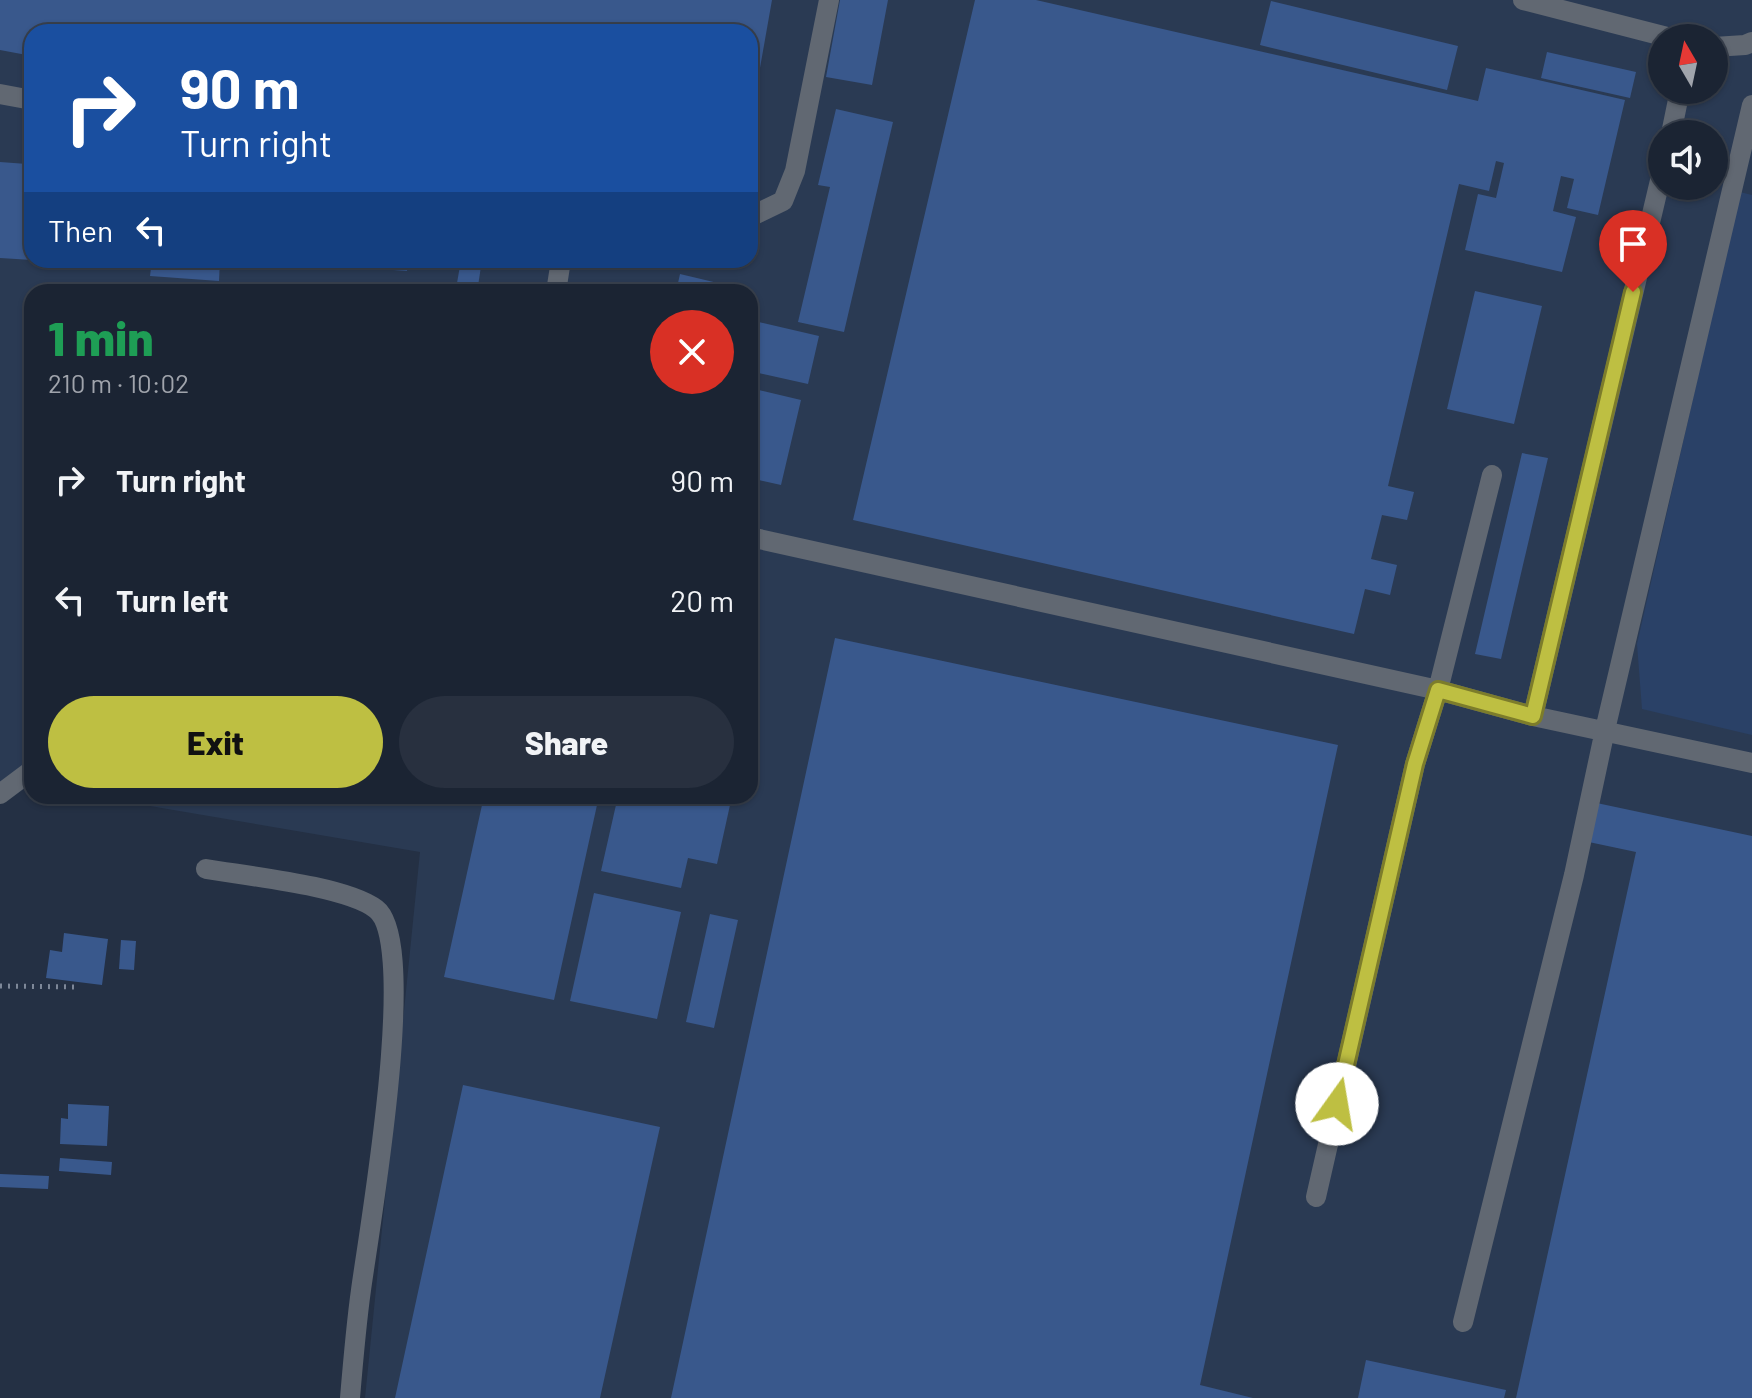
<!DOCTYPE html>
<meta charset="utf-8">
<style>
body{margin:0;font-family:Barlow,sans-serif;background:#28303f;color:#f1f3f6;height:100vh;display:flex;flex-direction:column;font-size:30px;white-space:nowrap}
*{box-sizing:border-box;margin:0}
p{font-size:26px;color:#a0a4ac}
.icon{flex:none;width:44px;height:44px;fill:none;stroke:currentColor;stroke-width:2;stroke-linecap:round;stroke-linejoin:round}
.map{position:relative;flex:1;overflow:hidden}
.panel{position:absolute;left:24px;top:284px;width:734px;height:520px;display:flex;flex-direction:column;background:#1b2433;border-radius:24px;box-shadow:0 2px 6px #0004,0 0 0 2px #39414e}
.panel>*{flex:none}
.hud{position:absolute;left:24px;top:24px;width:734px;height:244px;border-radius:24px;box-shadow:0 2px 6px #0004,0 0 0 2px #39414e;background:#1a4fa0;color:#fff;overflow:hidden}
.needle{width:52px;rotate:351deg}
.fabs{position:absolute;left:1648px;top:24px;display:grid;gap:16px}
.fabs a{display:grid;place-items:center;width:80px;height:80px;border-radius:50%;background:#1b2433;box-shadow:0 2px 6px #0004,0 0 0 2px #39414e;font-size:40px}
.pin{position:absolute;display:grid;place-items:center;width:68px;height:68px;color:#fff;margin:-82px -34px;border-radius:50% 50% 50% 0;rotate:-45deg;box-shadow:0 0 8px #0007}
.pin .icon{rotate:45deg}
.me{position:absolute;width:88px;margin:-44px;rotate:13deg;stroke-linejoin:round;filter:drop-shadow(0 0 6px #0008)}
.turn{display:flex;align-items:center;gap:28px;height:168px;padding:0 24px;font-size:36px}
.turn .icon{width:104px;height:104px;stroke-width:2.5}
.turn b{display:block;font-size:56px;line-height:68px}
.then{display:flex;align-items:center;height:76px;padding:0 24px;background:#0003;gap:16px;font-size:30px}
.round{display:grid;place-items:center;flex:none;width:84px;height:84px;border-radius:42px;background:#28303f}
.head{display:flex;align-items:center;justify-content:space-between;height:136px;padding:0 24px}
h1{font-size:48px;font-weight:800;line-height:60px;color:#1e9e55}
.primary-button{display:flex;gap:16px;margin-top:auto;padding:16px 24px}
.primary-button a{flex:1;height:92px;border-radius:48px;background:#bebf42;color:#111;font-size:32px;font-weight:800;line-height:92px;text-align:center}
.primary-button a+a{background:#28303f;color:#f1f3f6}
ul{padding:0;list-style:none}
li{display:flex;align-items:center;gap:24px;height:120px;padding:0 24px}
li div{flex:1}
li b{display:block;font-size:30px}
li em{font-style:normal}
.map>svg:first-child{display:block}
</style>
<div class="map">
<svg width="1752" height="1398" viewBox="0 0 1752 1398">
<rect width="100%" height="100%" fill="#243044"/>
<path fill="#2a3a53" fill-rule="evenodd" d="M 0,0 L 1752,0 L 1752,1398 L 365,1398 L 420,852 L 91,796 L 750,796 L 750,292 L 32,292 L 32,786 L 5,781 L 0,783 ZM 32,32 L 750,32 L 750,260 L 32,260 ZM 1662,38 L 1714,38 L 1714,90 L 1662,90 ZM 1662,134 L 1714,134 L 1714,186 L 1662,186 Z"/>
<path fill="#2a4167" d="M 1740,192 L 1752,195 L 1752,735 L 1642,709 L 1637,644 Z"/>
<path fill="#39588c" d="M 0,0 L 772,0 L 752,113 L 750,32 L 32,32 L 32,56 L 0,50 Z
M 840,0 L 888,0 L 872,85 L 826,77 Z
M 975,0 L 1036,0 L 1478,101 L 1486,68 L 1625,100 L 1598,215 L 1567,208 L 1574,179 L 1561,176 L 1553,211 L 1576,217 L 1562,272 L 1465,250 L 1478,194 L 1496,198 L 1504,163 L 1496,161 L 1489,191 L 1459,184 L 1388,486 L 1414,492 L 1407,520 L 1382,515 L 1371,559 L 1397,565 L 1390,595 L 1365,589 L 1354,634 L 853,520 Z
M 1271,1 L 1458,46 L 1447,90 L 1260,45 Z
M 1547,52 L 1636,72 L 1630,98 L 1541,78 Z
M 836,109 L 893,122 L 844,332 L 798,322 L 830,187 L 818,185 Z
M 0,162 L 27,164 L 24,205 L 32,206 L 32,260 L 0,258 Z
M 67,260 L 220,260 L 219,281 L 150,276 L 151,268 L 67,262 Z
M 250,260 L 316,260 L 316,267 L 250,262 Z
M 351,260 L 408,260 L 407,271 L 351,267 Z
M 461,260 L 482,260 L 478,286 L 457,283 Z
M 680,274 L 743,289 L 742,292 L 676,292 Z
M 1475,291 L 1542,306 L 1514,424 L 1447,409 Z
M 750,320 L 819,336 L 808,384 L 750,371 Z
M 750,388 L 801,400 L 781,485 L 750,478 Z
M 1522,453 L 1548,458 L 1501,659 L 1475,654 Z
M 835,638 L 1338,745 L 1200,1385 L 1253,1398 L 671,1398 Z
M 484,796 L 599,796 L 554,1000 L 444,977 Z
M 618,796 L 732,796 L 717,864 L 688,858 L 681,888 L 601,871 Z
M 1592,802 L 1752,836 L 1752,1398 L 1516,1398 L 1636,852 L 1584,841 Z
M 594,893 L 681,912 L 657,1019 L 570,1001 Z
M 710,914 L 738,920 L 714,1028 L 686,1022 Z
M 64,933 L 108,939 L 102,985 L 46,978 L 50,950 L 62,952 Z
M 121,940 L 136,941 L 134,970 L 119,969 Z
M 463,1085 L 660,1127 L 600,1398 L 395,1398 Z
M 68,1104 L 109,1106 L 107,1146 L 60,1144 L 61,1118 L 68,1119 Z
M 60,1158 L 112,1162 L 111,1175 L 59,1171 Z
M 0,1174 L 49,1176 L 48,1189 L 0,1187 Z
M 1366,1360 L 1506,1390 L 1504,1398 L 1358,1398 Z"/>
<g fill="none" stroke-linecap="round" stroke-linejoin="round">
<path stroke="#7e8899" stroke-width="5" stroke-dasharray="2 6" stroke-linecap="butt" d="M 0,986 L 77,987"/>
<path stroke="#616872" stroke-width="20" d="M 1523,0 L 1671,38
M 1714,47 L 1745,45 L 1752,42
M 0,94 L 32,100
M 1671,134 L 1680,90
M 750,217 L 783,201 L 795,171 L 829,0
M 556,292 L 561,260
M 750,537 L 1438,690 L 1533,716 L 1752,763
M 1533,716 L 1662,172
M 0,794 L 32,770
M 206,869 C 247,876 346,886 376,909 C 420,942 369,1230 361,1290 C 356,1326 353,1362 350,1398
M 1316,1197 L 1415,764 L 1438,690 L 1492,475
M 1463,1322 L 1574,875 L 1605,730 L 1752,105"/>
</g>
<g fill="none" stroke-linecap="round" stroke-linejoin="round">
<defs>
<path id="route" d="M 1337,1104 L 1415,764 L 1438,690 L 1533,716 L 1633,292"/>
</defs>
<use href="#route" stroke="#7c7c2b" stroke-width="20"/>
<use href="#route" stroke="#bebf42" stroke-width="14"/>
</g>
</svg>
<div class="fabs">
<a><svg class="needle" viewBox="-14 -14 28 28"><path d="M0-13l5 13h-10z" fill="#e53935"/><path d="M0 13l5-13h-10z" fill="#a0a4ac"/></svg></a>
<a><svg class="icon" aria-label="sound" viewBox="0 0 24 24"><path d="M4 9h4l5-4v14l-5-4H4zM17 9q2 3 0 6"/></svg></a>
</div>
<div class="pin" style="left:1633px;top:292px;background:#d93025"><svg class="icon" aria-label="arrive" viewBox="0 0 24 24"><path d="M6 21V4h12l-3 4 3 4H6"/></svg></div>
<svg class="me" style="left:1337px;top:1104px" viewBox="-20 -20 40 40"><circle r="19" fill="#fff"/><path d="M0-13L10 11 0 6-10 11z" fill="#bebf42"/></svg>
<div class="hud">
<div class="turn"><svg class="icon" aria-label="right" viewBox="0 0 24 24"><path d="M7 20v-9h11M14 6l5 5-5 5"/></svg><div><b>90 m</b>Turn right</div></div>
<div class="then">Then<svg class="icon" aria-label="left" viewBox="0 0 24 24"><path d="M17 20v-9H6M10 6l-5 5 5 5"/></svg></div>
</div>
<section class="panel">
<div class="head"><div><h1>1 min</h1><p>210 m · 10:02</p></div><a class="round" style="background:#d93025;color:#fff"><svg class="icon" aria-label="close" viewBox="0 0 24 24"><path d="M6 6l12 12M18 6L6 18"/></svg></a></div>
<ul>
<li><svg class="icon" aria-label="right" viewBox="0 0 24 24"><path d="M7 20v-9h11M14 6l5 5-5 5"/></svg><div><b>Turn right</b></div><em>90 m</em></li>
<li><svg class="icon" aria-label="left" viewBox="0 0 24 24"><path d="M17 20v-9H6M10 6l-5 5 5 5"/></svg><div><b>Turn left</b></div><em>20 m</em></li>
</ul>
<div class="primary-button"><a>Exit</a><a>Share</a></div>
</section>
</div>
